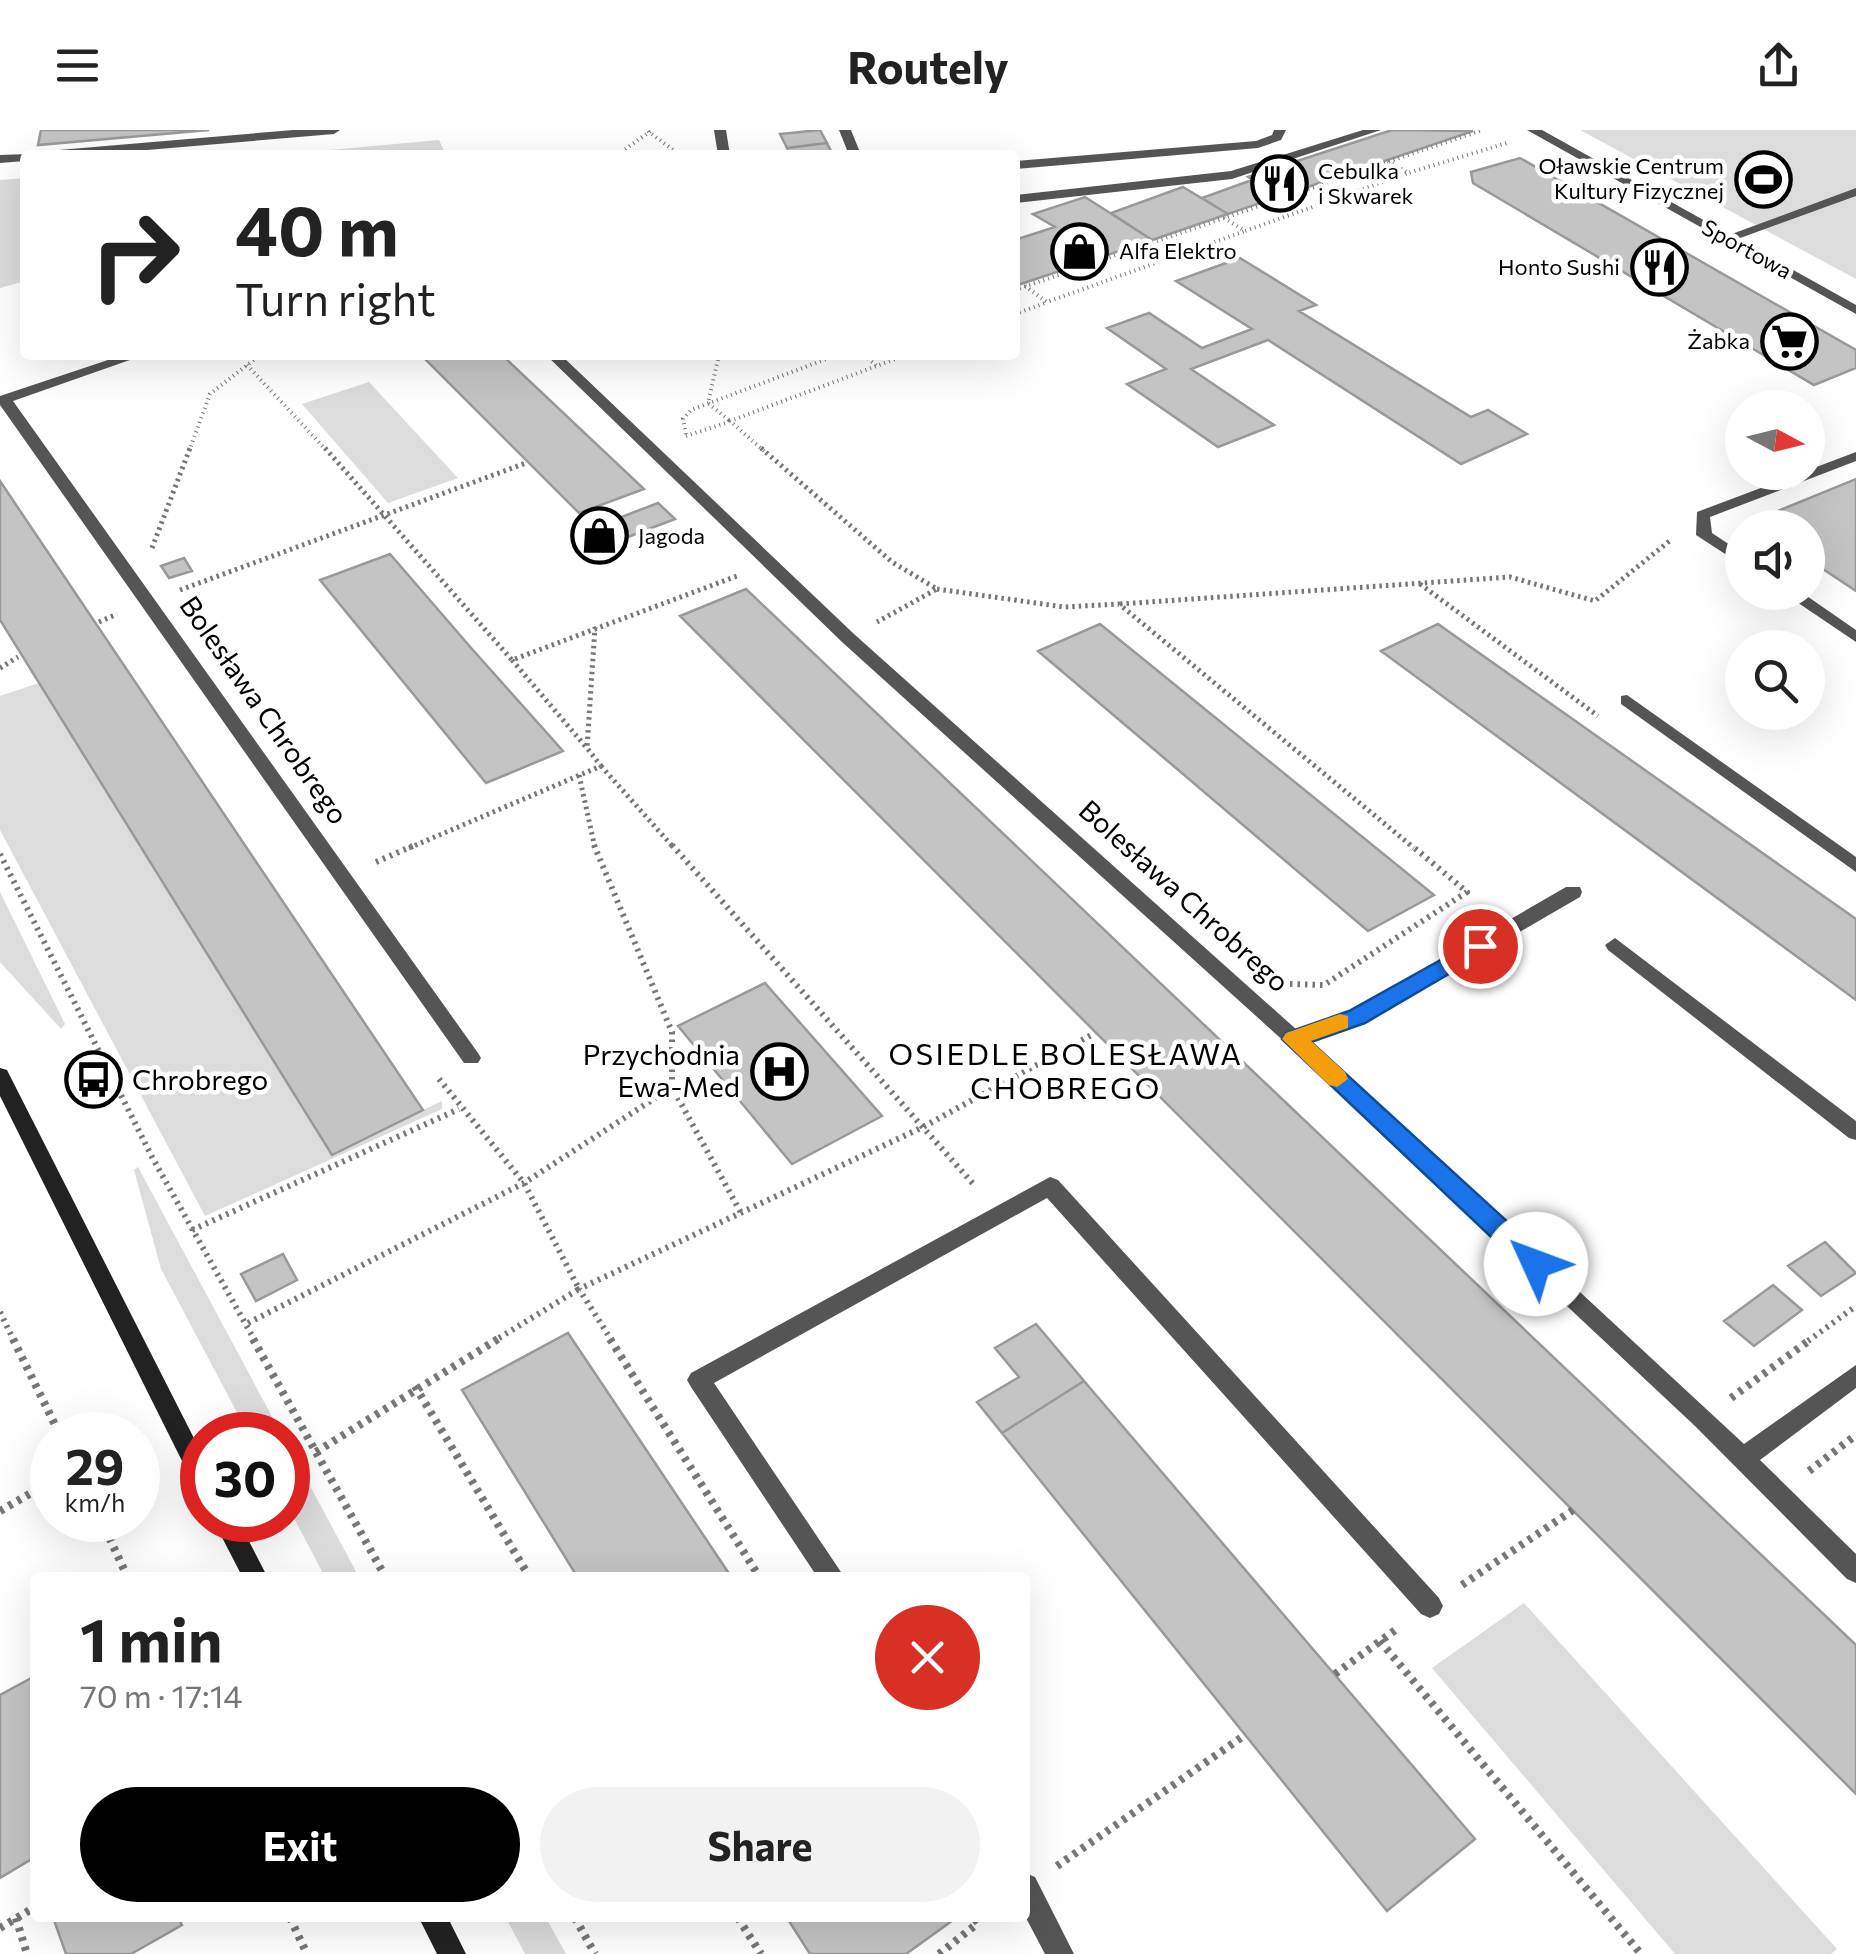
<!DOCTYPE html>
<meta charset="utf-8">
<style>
body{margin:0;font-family:Commissioner,sans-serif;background:#f2f2f2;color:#222;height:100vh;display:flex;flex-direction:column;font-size:38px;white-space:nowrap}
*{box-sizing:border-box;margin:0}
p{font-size:32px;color:#767676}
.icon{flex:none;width:55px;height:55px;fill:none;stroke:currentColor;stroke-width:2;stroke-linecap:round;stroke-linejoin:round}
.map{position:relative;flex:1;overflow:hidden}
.side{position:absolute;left:30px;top:1442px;width:1000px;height:350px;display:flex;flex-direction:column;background:#fff;border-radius:10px;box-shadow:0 10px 40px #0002}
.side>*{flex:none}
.guide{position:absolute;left:20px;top:20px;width:1000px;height:210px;border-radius:10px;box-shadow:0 10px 40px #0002;background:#fff;color:#222;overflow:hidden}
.needle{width:65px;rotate:97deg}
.buttons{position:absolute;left:1725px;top:260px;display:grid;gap:20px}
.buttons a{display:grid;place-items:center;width:100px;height:100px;border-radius:50%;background:#fff;box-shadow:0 10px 40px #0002;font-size:50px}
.speed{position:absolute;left:30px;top:1282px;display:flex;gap:20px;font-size:50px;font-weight:700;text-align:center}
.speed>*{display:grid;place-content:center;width:130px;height:130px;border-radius:50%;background:#fff;box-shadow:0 10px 40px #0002;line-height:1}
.speed small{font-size:25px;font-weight:400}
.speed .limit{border:15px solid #d22;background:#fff;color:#111}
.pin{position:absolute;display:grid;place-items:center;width:85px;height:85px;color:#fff;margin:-42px;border:5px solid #fff;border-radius:50%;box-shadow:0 2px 10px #0007}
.me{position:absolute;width:110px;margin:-55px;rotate:313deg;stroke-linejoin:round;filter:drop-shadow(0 0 8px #0008)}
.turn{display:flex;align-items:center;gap:35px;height:210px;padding:0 50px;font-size:45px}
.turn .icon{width:130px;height:130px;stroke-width:2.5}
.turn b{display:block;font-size:70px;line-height:85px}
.round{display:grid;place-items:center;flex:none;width:105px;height:105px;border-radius:52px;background:#f2f2f2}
.head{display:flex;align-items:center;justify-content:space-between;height:170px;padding:0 50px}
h1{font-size:60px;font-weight:700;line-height:75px}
.action{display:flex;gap:20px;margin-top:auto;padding:20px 50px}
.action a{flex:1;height:115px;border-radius:60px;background:#000;color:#fff;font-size:40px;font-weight:700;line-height:115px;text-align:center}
.action a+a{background:#f2f2f2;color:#222}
header{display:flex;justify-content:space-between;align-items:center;height:130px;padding:0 50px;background:#fff;font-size:45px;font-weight:700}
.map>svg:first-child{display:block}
</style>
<header><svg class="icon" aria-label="menu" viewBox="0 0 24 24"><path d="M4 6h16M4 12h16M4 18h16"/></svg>Routely<svg class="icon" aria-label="share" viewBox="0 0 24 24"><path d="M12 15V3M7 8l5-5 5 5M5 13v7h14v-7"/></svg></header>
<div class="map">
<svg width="1856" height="1824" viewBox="0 0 1856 1824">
<rect width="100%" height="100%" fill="#fff"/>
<path fill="#dcdcdc" d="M 1580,0 L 1856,0 L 1856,149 Z
M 439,10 L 446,25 L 276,25 Z
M 25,48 L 25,151 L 0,158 L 0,50 Z
M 369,252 L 458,348 L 388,373 L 302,274 Z
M 39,553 L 331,1024 L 442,971 L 442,979 L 205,1086 L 0,700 L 0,566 Z
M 0,762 L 65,894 L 61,899 L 0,832 Z
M 138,1037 L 282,1305 L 249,1305 L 161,1139 L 134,1040 Z
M 288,1315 L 359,1447 L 325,1447 L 288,1377 Z
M 1524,1473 L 1837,1819 L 1831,1824 L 1675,1824 L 1432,1538 Z
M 506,1788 L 546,1788 L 566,1824 L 525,1824 Z"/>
<path fill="#c4c4c4" stroke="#999" stroke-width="2.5" d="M 41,0 L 209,0 L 38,15 Z
M 820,0 L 827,13 L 787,18 L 780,4 Z
M 1392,0 L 1473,1 L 1278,67 L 1248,47 Z
M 827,13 L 833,25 L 791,25 L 787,18 Z
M 1520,28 L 1856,220 L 1856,238 L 1814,255 L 1473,53 L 1471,42 Z
M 1252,50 L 1278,67 L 1228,84 L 1202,68 Z
M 1183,57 L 1228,84 L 1152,110 L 1111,83 Z
M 1085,67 L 1152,110 L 1015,156 L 1015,110 L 1055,97 L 1033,84 Z
M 1240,128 L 1316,175 L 1299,181 L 1471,287 L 1488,280 L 1527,304 L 1461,334 L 1268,210 L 1191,239 L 1274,295 L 1218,317 L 1127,254 L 1166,239 L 1107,198 L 1149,183 L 1202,218 L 1252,199 L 1176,151 Z
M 421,225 L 502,225 L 644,359 L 579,383 Z
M 1856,349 L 1856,461 L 1808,429 L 1808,398 L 1759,398 L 1751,392 Z
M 0,351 L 423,980 L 332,1025 L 0,490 Z
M 658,373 L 675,389 L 628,407 L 611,391 Z
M 611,391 L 628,407 L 596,419 L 580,403 Z
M 390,424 L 472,519 L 563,621 L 486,653 L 320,450 Z
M 184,428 L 192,441 L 169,448 L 161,436 Z
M 746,459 L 1856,1515 L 1856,1664 L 680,486 Z
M 1100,494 L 1434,765 L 1368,801 L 1038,521 Z
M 1438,494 L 1856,789 L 1856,870 L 1381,521 Z
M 765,853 L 882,986 L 792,1034 L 678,896 Z
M 1825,1112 L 1856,1143 L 1821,1166 L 1788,1136 Z
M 283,1124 L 297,1150 L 256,1171 L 241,1144 Z
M 1773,1155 L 1802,1180 L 1754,1216 L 1724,1191 Z
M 1036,1194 L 1084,1251 L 1002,1303 L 977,1272 L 1019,1247 L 995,1218 Z
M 568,1203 L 732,1448 L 578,1448 L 462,1260 Z
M 1084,1251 L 1475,1709 L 1387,1781 L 1002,1303 Z
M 35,1546 L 35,1727 L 0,1748 L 0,1565 Z
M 57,1788 L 178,1788 L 182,1795 L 131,1824 L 66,1824 L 54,1790 Z
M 787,1788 L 956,1788 L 906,1824 L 810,1824 Z"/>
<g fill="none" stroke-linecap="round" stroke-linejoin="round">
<path stroke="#777" stroke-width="4" stroke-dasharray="1 4" stroke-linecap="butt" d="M 648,1 L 680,25
M 617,25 L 652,0
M 1388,31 L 1408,43 L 1507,13
M 1384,33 L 1483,0
M 1224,88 L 1245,101 L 1408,43
M 1025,156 L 1047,172 L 1245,101
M 1015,160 L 1358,42
M 1015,184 L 1045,173
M 719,225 L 708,273 L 730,291
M 864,225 L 877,236
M 247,235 L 327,321
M 686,304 L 683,289 L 691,280 L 837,225
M 686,306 L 729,292
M 189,321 L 210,264 L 260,225
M 764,321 L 730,291 L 906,225"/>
<path stroke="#777" stroke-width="5" stroke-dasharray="2.5 4" stroke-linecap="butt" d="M 325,318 L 512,530 L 737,446
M 761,318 L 892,432 L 937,459 L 877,492
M 152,418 L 190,318
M 1420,454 L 1598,586
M 937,459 L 1064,477 L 1119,474 L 1414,718
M 180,460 L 526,333
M 1120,474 L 1510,447 L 1595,471 L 1672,409
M 99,492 L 117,484
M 512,530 L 586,617
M 0,538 L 18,527
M 601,636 L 674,718
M 579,645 L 595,718
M 409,718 L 601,636 L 587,618 L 595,497"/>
<path stroke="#777" stroke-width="6" stroke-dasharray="2.5 5" stroke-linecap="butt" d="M 594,715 L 672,902 L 672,957 L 741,1083
M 672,715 L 976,1057
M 0,724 L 152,1027 L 255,1211
M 376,732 L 415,715
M 1290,854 L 1324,855 L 1467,762 L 1411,715
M 439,949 L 524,1053 L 579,1159 L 494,1211
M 192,1100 L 459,979
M 0,1182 L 14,1211
M 248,1193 L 524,1053 L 672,957
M 612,1211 L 579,1159 L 923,997 L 1095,903
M 1808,1211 L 1856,1176"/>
<path stroke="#777" stroke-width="8" stroke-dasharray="4 6" stroke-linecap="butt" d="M 13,1209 L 60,1305
M 253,1209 L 386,1448
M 610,1209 L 760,1448
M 415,1256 L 530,1448
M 1731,1268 L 1811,1209
M 316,1322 L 498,1209
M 1809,1341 L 1856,1305
M 0,1381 L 52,1351
M 101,1390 L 128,1448
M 1462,1455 L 1573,1380
M 1380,1511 L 1641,1824
M 1335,1544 L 1398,1498
M 1057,1736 L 1245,1605
M 16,1788 L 27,1824
M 290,1788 L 307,1824
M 575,1788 L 595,1824
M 738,1788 L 761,1824
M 0,1798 L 35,1777
M 939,1824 L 978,1793 L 974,1788"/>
<path fill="#555" fill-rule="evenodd" d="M 839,0 L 851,0 L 861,25 L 849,25 Z
M 1274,0 L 1286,0 L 1281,10 L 1258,18 L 1015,39 L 1015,31 L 1256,11 L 1272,5 Z
M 1363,0 L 1381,0 L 1232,49 L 1015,73 L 1015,65 L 1231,41 Z
M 1856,58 L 1856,66 L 1732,111 L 1721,108 Z
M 1856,322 L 1856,331 L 1710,387 L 1712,403 L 1742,423 L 1742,435 L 1696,405 L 1697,382 Z
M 1782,462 L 1801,462 L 1856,500 L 1856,512 Z"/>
<path fill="#555" fill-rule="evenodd" d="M 293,0 L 340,0 L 334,4 L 88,25 L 41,25 L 47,21 Z
M 714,0 L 726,0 L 730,25 L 718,25 Z
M 1527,0 L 1542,0 L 1856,175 L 1856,184 Z
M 29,24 L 25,25 L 25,31 L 0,33 L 0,25 Z
M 123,225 L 144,225 L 13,271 L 478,923 L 481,928 L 478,933 L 464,933 L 0,275 L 0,266 Z
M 546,225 L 561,225 L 854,504 L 1297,900 L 1350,882 L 1566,757 L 1580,757 L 1582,762 L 1580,767 L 1364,892 L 1309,911 L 1744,1314 L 1856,1235 L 1856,1258 L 1760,1330 L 1856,1424 L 1856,1453 L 1847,1449 L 1695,1296 L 1287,914 L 842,512 Z
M 1627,565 L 1856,727 L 1856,742 L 1621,574 L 1621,566 Z
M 1615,808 L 1856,991 L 1856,1010 L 1849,1008 L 1608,820 L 1605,815 Z
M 1050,1047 L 1058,1050 L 1439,1468 L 1443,1476 L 1439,1484 L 1430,1488 L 1421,1484 L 1047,1068 L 714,1253 L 845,1448 L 818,1448 L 691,1257 L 687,1250 L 691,1243 Z
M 1025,1743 L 1035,1747 L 1074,1824 L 1045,1824 L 1025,1786 Z"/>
<path fill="#222" fill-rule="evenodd" d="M 0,938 L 7,940 L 10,946 L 202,1324 L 202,1358 L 194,1355 L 0,966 Z
M 213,1390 L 238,1390 L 268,1448 L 243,1448 Z
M 419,1788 L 448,1788 L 466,1824 L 437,1824 Z"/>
</g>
<path fill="#1a73e8" stroke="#114b97" stroke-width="2.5" d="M 1480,808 L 1488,810 L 1488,821 L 1365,893 L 1311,912 L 1545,1126 L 1548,1134 L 1536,1144 L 1527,1141 L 1282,909 L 1286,903 L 1349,881 Z"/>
<path fill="#f59e0b" d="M 1340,884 L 1348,886 L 1348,898 L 1311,911 L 1345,942 L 1348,949 L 1337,957 L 1329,955 L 1282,909 L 1286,903 Z"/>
<defs>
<symbol id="stadium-ring" viewBox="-11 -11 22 22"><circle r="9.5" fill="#fff" stroke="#000" stroke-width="1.5"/><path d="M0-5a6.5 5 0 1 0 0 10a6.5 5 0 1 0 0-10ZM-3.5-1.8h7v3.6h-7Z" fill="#000"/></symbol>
<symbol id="restaurant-ring" viewBox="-11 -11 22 22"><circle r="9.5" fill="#fff" stroke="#000" stroke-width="1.5"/><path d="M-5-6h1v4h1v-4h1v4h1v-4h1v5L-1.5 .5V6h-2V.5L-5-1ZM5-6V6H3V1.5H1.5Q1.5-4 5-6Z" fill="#000"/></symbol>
<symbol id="shop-ring" viewBox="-11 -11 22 22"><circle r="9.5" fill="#fff" stroke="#000" stroke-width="1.5"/><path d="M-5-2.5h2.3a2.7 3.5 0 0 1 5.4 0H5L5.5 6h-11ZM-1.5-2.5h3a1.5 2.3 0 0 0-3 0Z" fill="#000"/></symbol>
<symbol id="supermarket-ring" viewBox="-11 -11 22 22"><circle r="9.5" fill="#fff" stroke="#000" stroke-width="1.5"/><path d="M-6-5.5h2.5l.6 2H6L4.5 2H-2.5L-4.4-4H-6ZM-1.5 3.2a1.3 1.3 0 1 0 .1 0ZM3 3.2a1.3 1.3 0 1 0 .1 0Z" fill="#000"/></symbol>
<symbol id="hospital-ring" viewBox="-11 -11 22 22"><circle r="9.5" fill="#fff" stroke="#000" stroke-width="1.5"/><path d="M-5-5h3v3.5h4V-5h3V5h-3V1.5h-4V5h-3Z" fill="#000"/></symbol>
<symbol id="bus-ring" viewBox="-11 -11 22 22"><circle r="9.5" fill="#fff" stroke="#000" stroke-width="1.5"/><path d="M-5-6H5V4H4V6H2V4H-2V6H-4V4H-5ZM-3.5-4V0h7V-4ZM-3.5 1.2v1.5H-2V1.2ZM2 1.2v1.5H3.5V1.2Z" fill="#000"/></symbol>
</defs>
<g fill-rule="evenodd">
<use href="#stadium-ring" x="1732" y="18" width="63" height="63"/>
<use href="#restaurant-ring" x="1248" y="22" width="63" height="63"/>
<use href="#shop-ring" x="1048" y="90" width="63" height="63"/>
<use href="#restaurant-ring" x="1628" y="106" width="63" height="63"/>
<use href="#supermarket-ring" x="1758" y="180" width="63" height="63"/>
<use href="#shop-ring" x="568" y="374" width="63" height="63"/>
<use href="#hospital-ring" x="748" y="910" width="63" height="63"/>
<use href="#bus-ring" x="62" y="918" width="63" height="63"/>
</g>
<g text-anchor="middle" stroke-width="9" stroke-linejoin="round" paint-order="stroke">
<g font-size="22" fill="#000" stroke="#fff" text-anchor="end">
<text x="1724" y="44">Oławskie Centrum<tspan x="1724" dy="25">Kultury Fizycznej</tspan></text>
<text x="1318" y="49" text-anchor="start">Cebulka<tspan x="1318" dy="25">i Skwarek</tspan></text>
<text x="1119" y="129" text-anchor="start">Alfa Elektro</text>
<text x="1620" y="145">Honto Sushi</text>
<text x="1750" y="219">Żabka</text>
<text x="638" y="414" text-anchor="start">Jagoda</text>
</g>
<g font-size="22" fill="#000" stroke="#fff">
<text transform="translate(1747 119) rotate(29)" y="8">Sportowa</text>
</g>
<g font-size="28" fill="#000" stroke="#fff">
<text transform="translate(264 580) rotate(55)" y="10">Bolesława Chrobrego</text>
<text transform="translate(1184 766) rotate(42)" y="10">Bolesława Chrobrego</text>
</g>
<g font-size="28" fill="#000" stroke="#fff" text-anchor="end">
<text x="740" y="935">Przychodnia<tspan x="740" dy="32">Ewa-Med</tspan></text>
<text x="132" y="960" text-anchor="start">Chrobrego</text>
</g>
<g font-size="30" letter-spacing="2.5" fill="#000" stroke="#fff">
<text x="1066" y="935">OSIEDLE BOLESŁAWA<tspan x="1066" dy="34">CHOBREGO</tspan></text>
</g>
</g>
</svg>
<div class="buttons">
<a><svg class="needle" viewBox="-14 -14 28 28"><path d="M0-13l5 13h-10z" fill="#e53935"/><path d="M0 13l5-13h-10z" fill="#767676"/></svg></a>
<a><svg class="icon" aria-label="sound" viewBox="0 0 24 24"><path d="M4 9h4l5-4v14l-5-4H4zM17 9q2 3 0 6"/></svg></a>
<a><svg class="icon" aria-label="search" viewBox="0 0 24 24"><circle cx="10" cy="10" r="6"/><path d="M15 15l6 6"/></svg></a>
</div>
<div class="speed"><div>29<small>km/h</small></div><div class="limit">30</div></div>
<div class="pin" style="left:1480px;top:816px;background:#d93025"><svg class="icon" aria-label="arrive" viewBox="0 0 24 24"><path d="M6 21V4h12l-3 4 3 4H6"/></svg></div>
<svg class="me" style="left:1536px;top:1134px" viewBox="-20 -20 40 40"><circle r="19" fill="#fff"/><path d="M0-13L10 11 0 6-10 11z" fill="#1a73e8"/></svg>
<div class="guide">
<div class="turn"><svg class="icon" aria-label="right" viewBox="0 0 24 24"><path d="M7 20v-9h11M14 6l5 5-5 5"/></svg><div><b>40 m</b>Turn right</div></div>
</div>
<section class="side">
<div class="head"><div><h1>1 min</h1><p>70 m · 17:14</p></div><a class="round" style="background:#d93025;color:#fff"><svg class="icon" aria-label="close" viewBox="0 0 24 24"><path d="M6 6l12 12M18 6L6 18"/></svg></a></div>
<div class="action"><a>Exit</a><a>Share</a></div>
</section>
</div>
